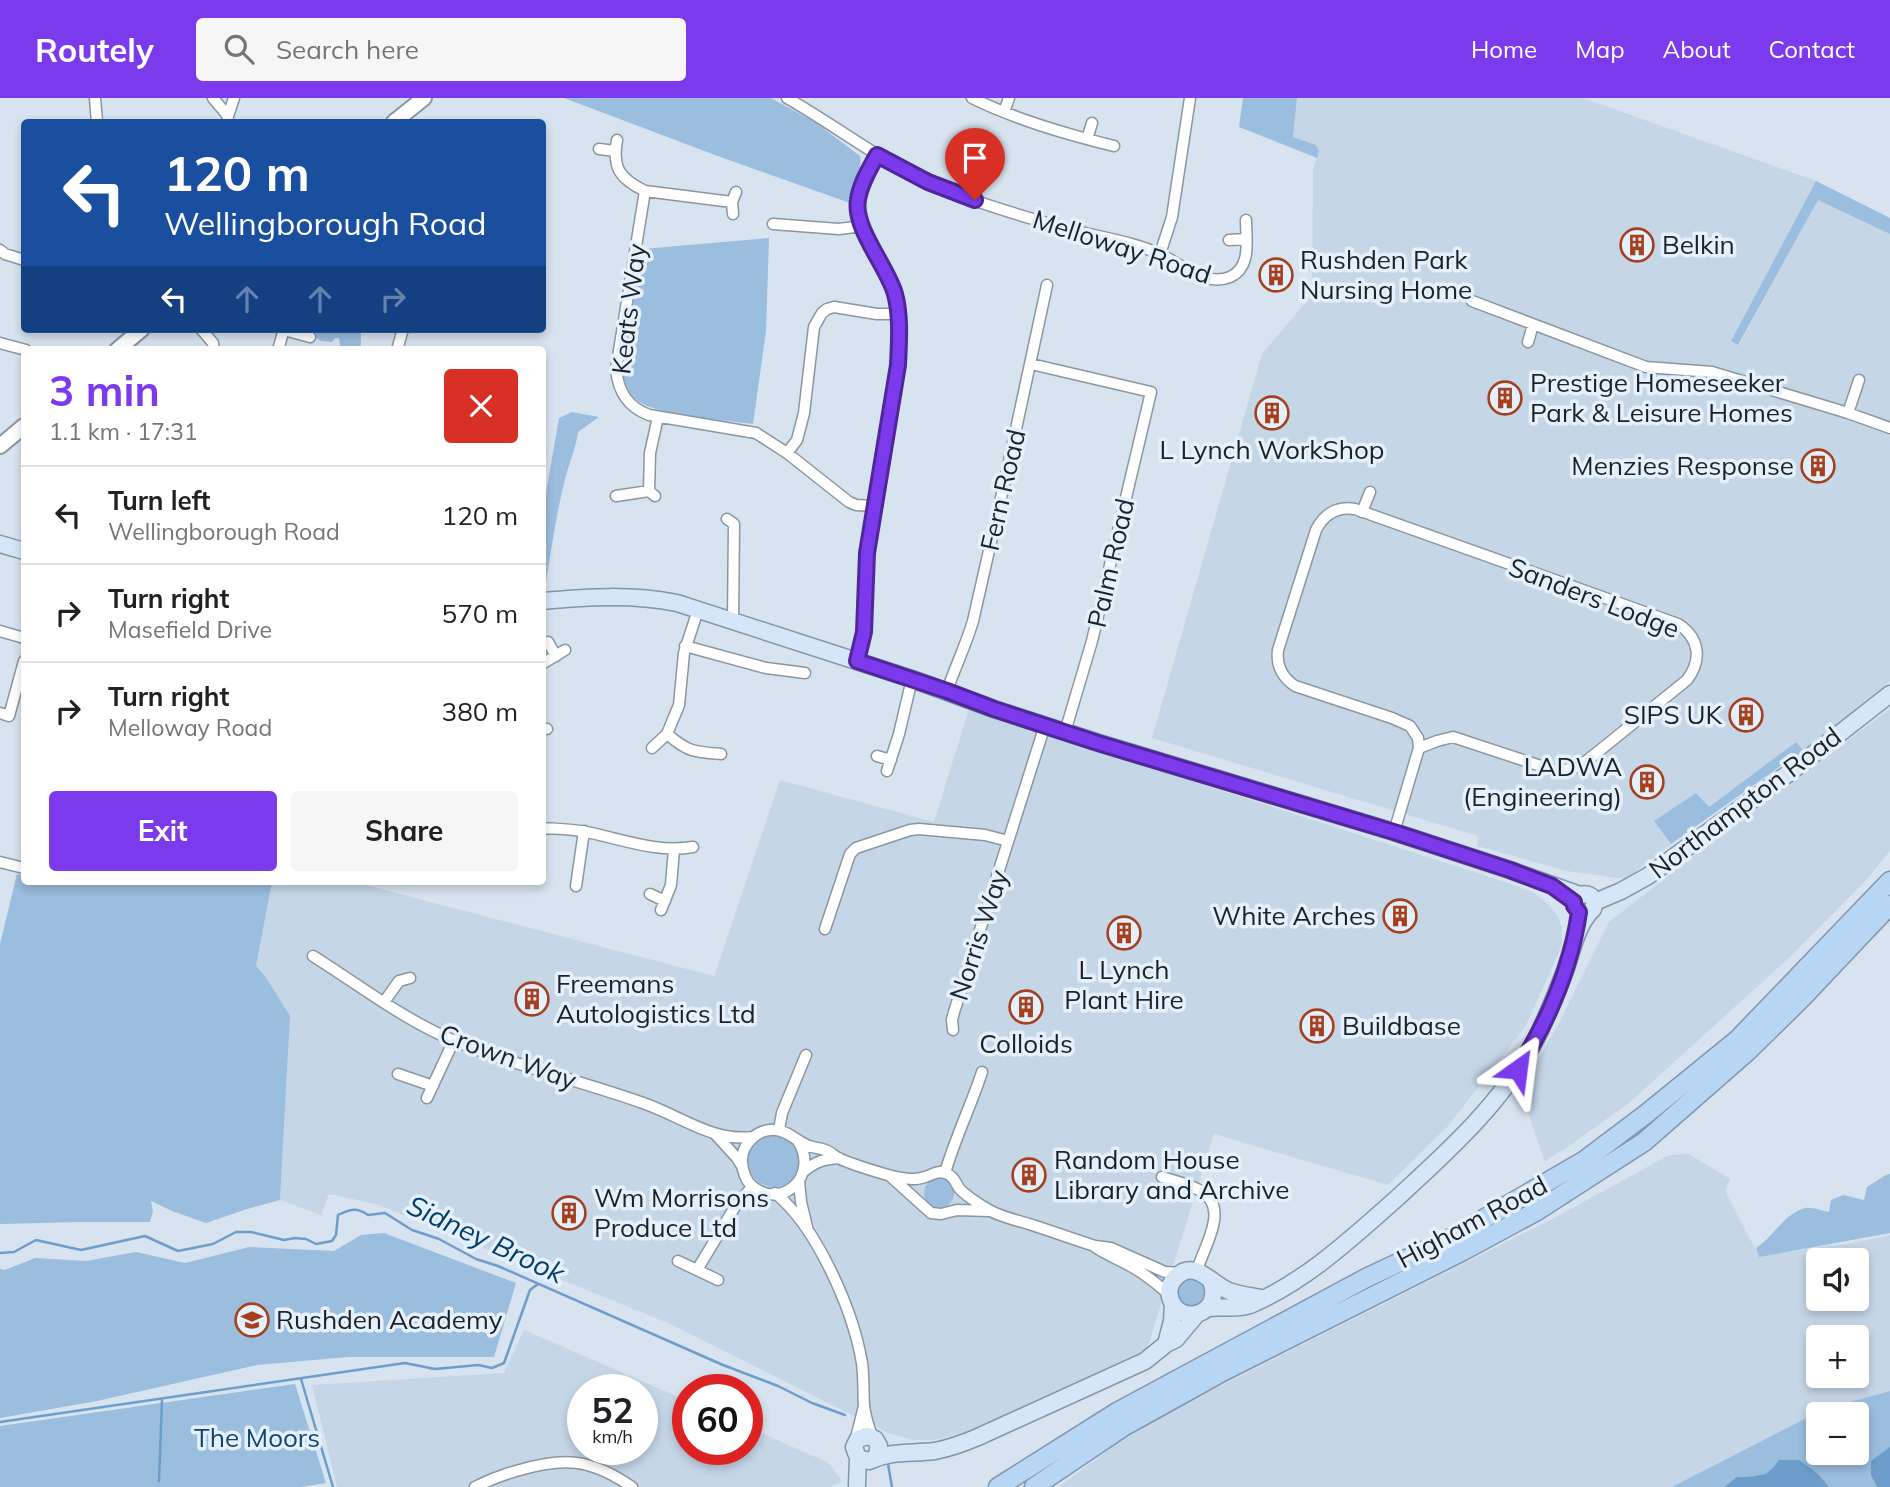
<!DOCTYPE html>
<meta charset="utf-8">
<style>
body{margin:0;font-family:Mulish,sans-serif;background:#f6f6f6;color:#202124;height:100vh;display:flex;flex-direction:column;font-size:26px;white-space:nowrap}
*{box-sizing:border-box;margin:0}
p{font-size:23px;color:#757577}
.icon{flex:none;width:38px;height:38px;fill:none;stroke:currentColor;stroke-width:2;stroke-linecap:round;stroke-linejoin:round}
.map{position:relative;flex:1;overflow:hidden}
.panel{position:absolute;left:21px;top:248px;width:525px;height:539px;display:flex;flex-direction:column;background:#fff;border-radius:7px;box-shadow:0 4px 10px #0003}
.panel>*{flex:none}
.top-card{position:absolute;left:21px;top:21px;width:525px;height:214px;border-radius:7px;box-shadow:0 4px 10px #0003;background:#1a4fa0;color:#fff;overflow:hidden}
.controls{position:absolute;left:1806px;top:1150px;display:grid;gap:14px}
.controls a{display:grid;place-items:center;width:63px;height:63px;border-radius:7px;background:#fff;box-shadow:0 4px 10px #0003;font-size:35px}
.speed{position:absolute;left:567px;top:1276px;display:flex;gap:14px;font-size:35px;font-weight:700;text-align:center}
.speed>*{display:grid;place-content:center;width:91px;height:91px;border-radius:50%;background:#fff;box-shadow:0 4px 10px #0003;line-height:1}
.speed small{font-size:18px;font-weight:400}
.speed .limit{border:10px solid #d22;background:#fff;color:#111}
.pin{position:absolute;display:grid;place-items:center;width:60px;height:60px;color:#fff;margin:-72px -30px;border-radius:50% 50% 50% 0;rotate:-45deg;box-shadow:0 0 7px #0007}
.pin .icon{rotate:45deg}
.me{position:absolute;width:77px;margin:-38px;rotate:31deg;stroke-linejoin:round;filter:drop-shadow(0 0 5px #0008)}
.turn{display:flex;align-items:center;gap:24px;height:147px;padding:0 28px;font-size:32px}
.turn .icon{width:91px;height:91px;stroke-width:2.5}
.turn b{display:block;font-size:49px;line-height:60px}
.lanes{display:flex;align-items:center;height:66px;padding:0 28px;background:#0003;justify-content:center;gap:35px;direction:ltr}
.lanes .off{opacity:.35}
.round{display:grid;place-items:center;flex:none;width:74px;height:74px;border-radius:7px;background:#f6f6f6}
.summary{display:flex;align-items:center;justify-content:space-between;height:119px;padding:0 28px}
h1{font-size:42px;font-weight:700;line-height:52px;color:#7c3aed}
.action{display:flex;gap:14px;margin-top:auto;padding:14px 28px}
.action a{flex:1;height:80px;border-radius:7px;background:#7c3aed;color:#fff;font-size:28px;font-weight:700;line-height:80px;text-align:center}
.action a+a{background:#f6f6f6;color:#202124}
ul{padding:0;list-style:none}
li{display:flex;align-items:center;gap:21px;height:98px;padding:0 28px;border-top:2px solid #e0e0e0}
li div{flex:1}
li b{display:block;font-size:26px}
li em{font-style:normal}
header{display:flex;align-items:center;gap:42px;box-sizing:border-box;height:98px;padding:0 35px;background:#7c3aed;color:#fff}
header strong{font-size:33px}
nav{display:flex;gap:38px;margin-inline-start:auto;font-size:24px}
.search{width:490px;height:63px;background:#f6f6f6;display:flex;align-items:center;gap:18px;box-sizing:border-box;padding:0 24px;border-radius:7px;color:#757577;font-size:26px}
.map>svg:first-child{display:block}
</style>
<header>
<strong>Routely</strong>
<div class="search"><svg class="icon" aria-label="search" viewBox="0 0 24 24"><circle cx="10" cy="10" r="6"/><path d="M15 15l6 6"/></svg>Search here</div>
<nav><a>Home</a><a>Map</a><a>About</a><a>Contact</a></nav>
</header>
<div class="map">
<svg width="1890" height="1389" viewBox="0 0 1890 1389">
<rect width="100%" height="100%" fill="#d7e3ef"/>
<path fill="#c5d6e7" fill-rule="evenodd" d="M 1297,0 L 1583,0 L 1816,83 L 1731,243 L 1739,247 L 1818,101 L 1890,136 L 1890,583 L 1803,652 L 1796,644 L 1708,710 L 1655,724 L 1671,746 L 1626,781 L 1567,773 L 1477,748 L 1478,738 L 1152,640 L 1262,256 L 1312,197 L 1313,73 L 1319,53 L 1316,47 L 1293,39 Z
M 969,611 L 1511,786 L 1534,795 L 1548,806 L 1558,819 L 1562,830 L 1562,845 L 1557,859 L 1525,929 L 1448,1028 L 1388,1087 L 1214,1036 L 1147,1251 L 962,1336 L 934,1342 L 913,1342 L 888,1335 L 670,1226 L 376,1106 L 329,1096 L 321,1117 L 280,1102 L 290,918 L 256,868 L 272,784 L 354,784 L 714,878 L 780,682 L 934,724 Z
M 1890,611 L 1890,753 L 1867,781 L 1791,858 L 1629,1005 L 1572,1046 L 1545,1063 L 1520,994 L 1560,923 L 1609,824 L 1700,753 Z
M 1689,1056 L 1730,1081 L 1725,1093 L 1759,1158 L 1852,1145 L 1890,1137 L 1890,1293 L 1824,1311 L 1672,1389 L 1059,1389 L 1137,1330 L 1560,1117 L 1669,1057 ZM 1818,1162 L 1857,1162 L 1857,1200 L 1818,1200 ZM 1818,1239 L 1857,1239 L 1857,1278 L 1818,1278 Z
M 524,1232 L 688,1303 L 688,1351 L 747,1351 L 747,1329 L 829,1365 L 842,1384 L 830,1389 L 337,1389 L 312,1287 L 504,1275 ZM 583,1292 L 642,1292 L 642,1351 L 583,1351 Z"/>
<path fill="#9bbdde" fill-rule="evenodd" d="M 564,0 L 771,0 L 816,25 L 860,58 C 863,76 852,87 850,105 L 715,57 Z
M 1243,0 L 1297,0 L 1293,39 L 1316,47 L 1319,53 L 1317,60 L 1239,29 Z
M 1816,83 L 1890,120 L 1890,136 L 1818,102 L 1738,247 L 1731,243 Z
M 769,140 L 766,233 L 753,326 C 725,322 659,318 638,303 C 627,296 623,282 622,269 L 643,151 Z
M 319,231 L 361,231 C 360,239 362,245 360,252 L 350,252 L 340,249 L 339,240 L 335,240 L 332,244 L 321,243 L 315,239 L 316,232 Z
M 572,314 L 599,319 L 578,334 C 576,350 569,365 565,381 C 556,417 551,454 545,490 L 543,491 L 543,412 L 559,320 Z
M 1796,644 L 1803,652 L 1671,746 L 1654,723 L 1696,695 L 1709,709 Z
M 17,776 L 24,778 L 24,784 L 272,784 L 256,868 L 267,881 L 290,918 L 280,1102 L 247,1111 L 206,1125 L 172,1113 L 151,1103 L 153,1113 L 150,1124 L 79,1124 L 0,1126 L 0,846 Z
M748 1063a26 26 0 1 1 52 0a26 26 0 1 1-52 0Z
M 1890,1076 L 1890,1135 L 1759,1159 L 1756,1150 C 1774,1139 1783,1116 1805,1110 C 1812,1109 1822,1113 1829,1114 L 1831,1102 L 1843,1097 L 1864,1102 L 1867,1089 L 1886,1077 Z
M924 1095a15 15 0 1 1 30 0a15 15 0 1 1-30 0Z
M 384,1135 L 516,1185 L 494,1259 L 348,1259 L 257,1267 L 97,1303 L 0,1320 L 0,1171 L 5,1172 L 35,1160 L 86,1163 L 136,1154 L 185,1165 L 249,1149 L 334,1153 L 361,1137 Z
M1177 1194a14 14 0 1 1 28 0a14 14 0 1 1-28 0Z
M 295,1286 L 326,1385 L 301,1389 L 0,1389 L 0,1328 Z
M 1890,1293 L 1890,1389 L 1672,1389 L 1824,1311 ZM 1818,1316 L 1857,1316 L 1857,1354 L 1818,1354 Z"/>
<path fill="#6d9dcb" d="M 1890,1349 L 1890,1389 L 1877,1389 L 1871,1377 L 1871,1363 Z
M 1779,1362 L 1799,1362 L 1817,1375 L 1829,1389 L 1724,1389 L 1737,1379 L 1749,1379 L 1766,1376 L 1773,1370 Z"/>
<g fill="none" stroke-linecap="round" stroke-linejoin="round">
<path stroke="#6d9dcb" stroke-width="2.5" d="M 0,1155 L 14,1154 L 36,1142 L 81,1152 L 145,1138 L 178,1153 L 213,1146 L 236,1134 L 251,1134 L 284,1142 L 295,1140 L 306,1141 L 316,1146 L 332,1143 L 336,1137 L 338,1117 C 350,1111 357,1109 368,1117 L 385,1115 L 412,1132 L 439,1141 L 476,1161 L 498,1168 L 723,1267 L 778,1288 L 812,1305 L 845,1317
M 301,1281 L 333,1389
M 0,1324 L 405,1265 L 435,1271 L 478,1267 L 492,1270 L 504,1265 L 530,1192 L 538,1186
M 888,1366 L 892,1389
M 159,1383 L 162,1302"/>
<defs>
<path id="street" d="M 95,0 L 97,24
M 213,0 L 228,18
M 787,0 C 833,26 876,60 924,82 C 965,102 1021,118 1065,130 C 1097,139 1132,143 1162,157 C 1182,167 1206,189 1230,179 C 1252,169 1246,142 1246,122
M 972,0 C 1017,22 1066,36 1114,48
M 1004,14 L 1009,0
M 227,24 L 228,18 L 234,0
M 1087,41 L 1092,25
M 617,42 C 612,70 620,81 645,93 L 732,104
M 599,51 L 615,53
M 645,93 L 616,271 C 618,294 628,309 649,317 L 756,335 L 787,355 L 849,404 L 856,407 L 875,408
M 733,116 L 732,104 L 736,94
M 773,126 L 839,131 L 862,128
M 1229,142 L 1246,141
M 0,152 L 5,156 L 24,162
M 1160,156 L 1172,119 L 1190,0
M 1472,203 L 1646,269 L 1712,274 L 1848,315 L 1890,330
M 201,231 L 213,245 L 214,252
M 284,232 L 310,239
M 1528,244 L 1533,227
M 0,245 L 26,252
M 278,252 L 284,231
M 397,252 L 403,231
M 1031,266 L 1151,294 L 1092,543 L 1065,634
M 1848,315 L 1859,282
M 787,355 L 797,342 L 804,315 L 814,229 L 822,215 L 827,211 L 834,209 L 877,216 L 898,216
M 616,398 L 649,393
M 655,398 L 649,393 L 650,355 L 658,319
M 1362,414 L 1370,394
M 727,421 L 734,426 L 733,523
M 0,533 L 24,540
M 548,544 L 556,558
M 685,548 L 766,570 L 805,575
M 857,563 L 864,534 L 867,455 L 898,267 L 898,216 L 895,194 L 862,128 L 858,116 L 859,96 L 878,57
M 542,566 L 565,552
M 947,593 C 955,569 966,547 973,523 L 1005,382 L 1047,187
M 0,615 L 9,618 L 24,563
M 542,631 L 547,631
M 667,636 L 679,607 L 684,555 L 698,512
M 652,650 L 667,636 C 688,654 694,654 721,656
M 877,658 L 891,662
M 887,673 L 899,636 L 912,581
M 542,730 C 557,731 572,731 586,734 C 622,741 656,755 693,749
M 1394,734 L 1419,650 L 1418,640 L 1410,628 L 1392,620 L 1295,588 C 1282,579 1276,568 1278,552 L 1316,432 C 1324,416 1337,408 1355,411 L 1678,526 C 1700,540 1702,562 1687,582 L 1589,661 C 1577,670 1568,673 1553,672 L 1453,639 L 1437,643 L 1419,650
M 0,764 L 24,770
M 576,788 L 584,733
M 650,796 L 665,803
M 661,812 L 671,787 L 674,751
M 825,831 L 850,756 L 856,750 L 910,732 L 919,731 L 985,737 L 1008,743
M 313,858 C 359,887 404,922 455,943 C 516,968 581,983 643,1005 C 681,1018 712,1044 753,1039
M 384,904 L 399,883 L 410,880
M 953,932 L 952,922 L 954,914 L 1045,627
M 398,976 L 433,988
M 427,1000 L 454,942
M 779,1032 L 782,1015 L 806,957
M 716,1037 L 737,1060 L 742,1068
M 798,1043 C 820,1078 781,1113 752,1088 C 746,1083 742,1072 742,1064 C 741,1046 758,1030 776,1032 C 789,1033 797,1044 809,1048 C 814,1050 820,1050 825,1052 C 830,1053 833,1057 838,1060 C 851,1066 874,1073 888,1077 C 898,1080 915,1083 925,1079 C 932,1077 937,1072 945,1075 C 954,1078 955,1084 959,1090 C 963,1096 982,1108 989,1112 C 1001,1119 1016,1122 1029,1126 C 1051,1133 1073,1141 1095,1148 L 1111,1150 L 1165,1174 L 1181,1175
M 803,1074 C 815,1064 823,1061 839,1060
M 945,1075 C 955,1040 971,1008 982,974
M 890,1078 L 931,1115 L 941,1116 L 957,1112 L 990,1113
M 1162,1079 C 1174,1083 1188,1086 1199,1092 C 1232,1109 1203,1149 1197,1173
M 799,1083 L 801,1104 L 807,1129
M 775,1095 C 817,1129 853,1212 862,1265 C 864,1279 863,1293 864,1308 C 865,1318 869,1329 872,1339
M 1095,1149 C 1108,1158 1121,1162 1134,1170 C 1147,1177 1158,1187 1170,1197
M 678,1163 L 718,1182
M 697,1172 L 736,1107 L 752,1089
M 855,1344 L 864,1308
M 475,1389 C 489,1382 502,1377 516,1373 C 564,1359 590,1360 632,1389"/>
<path id="secondary" d="M 394,24 L 424,0
M 117,252 L 142,231
M 0,348 L 24,328"/>
<path id="primary" d="M 0,446 L 24,453
M 542,503 C 588,499 632,496 677,505 L 912,581 L 994,611 L 1099,645 L 1394,734 L 1510,772 L 1580,797 C 1587,795 1592,797 1595,804
M 1595,804 L 1621,793 L 1648,778 L 1793,672 L 1890,596
M 1211,1183 C 1224,1218 1177,1229 1170,1199 C 1168,1191 1171,1184 1176,1179 C 1195,1160 1212,1187 1229,1193 C 1239,1197 1251,1198 1261,1200
M 1208,1210 C 1221,1208 1237,1212 1250,1207 C 1305,1184 1352,1140 1396,1101 C 1446,1055 1500,1007 1533,946 C 1546,923 1555,898 1565,873 C 1572,853 1577,826 1593,811 L 1595,804
M 1166,1246 L 1172,1223 L 1173,1206
M 858,1360 L 869,1363 C 893,1352 911,1356 935,1353 C 950,1350 964,1345 978,1339 L 1145,1263 L 1166,1246 L 1176,1241 L 1197,1216
M 857,1387 L 858,1360 L 854,1349 L 858,1341 L 868,1338 L 875,1341 L 879,1348 L 876,1359"/>
<path id="highway" d="M 998,1389 L 1117,1314 L 1366,1180 L 1449,1141 L 1585,1062 L 1646,1016 L 1737,942 L 1890,783
M 1034,1389 L 1123,1329 L 1224,1273 L 1461,1154 L 1537,1113 L 1644,1044 L 1748,953 L 1802,900 L 1890,807"/>
</defs>
<use href="#street" stroke="#8b96a0" stroke-width="13"/>
<use href="#secondary" stroke="#8b96a0" stroke-width="18"/>
<use href="#primary" stroke="#8197ac" stroke-width="19"/>
<use href="#highway" stroke="#8197ac" stroke-width="21"/>
<use href="#street" stroke="#fff" stroke-width="10"/>
<use href="#secondary" stroke="#fff" stroke-width="14"/>
<use href="#primary" stroke="#d4e6f8" stroke-width="16"/>
<use href="#highway" stroke="#b7d6f4" stroke-width="18"/>
</g>
<g fill="none" stroke-linecap="round" stroke-linejoin="round">
<defs>
<path id="route" d="M 975,102 L 928,84 L 877,57 C 870,70 860,86 858,102 C 853,130 887,168 895,196 C 901,218 899,244 898,267 L 867,455 L 864,534 L 857,563 L 947,593 L 994,611 L 1098,645 L 1394,734 L 1510,772 L 1552,788 L 1574,804 L 1574,808 L 1579,814 C 1571,870 1548,923 1518,971"/>
</defs>
<use href="#route" stroke="#51269a" stroke-width="18"/>
<use href="#route" stroke="#7c3aed" stroke-width="12"/>
</g>
<defs>
<symbol id="building-ring" viewBox="-11 -11 22 22"><circle r="9.5" fill="#e4f0fc" stroke="#a63f1d" stroke-width="1.5"/><path d="M-4-6H4V6H1V3H-1V6H-4ZM-2.5-4.3h1.7v1.8h-1.7ZM.8-4.3h1.7v1.8H.8ZM-2.5-1h1.7V.8h-1.7ZM.8-1h1.7V.8H.8Z" fill="#a63f1d"/></symbol>
<symbol id="school-ring" viewBox="-11 -11 22 22"><circle r="9.5" fill="#e4f0fc" stroke="#a63f1d" stroke-width="1.5"/><path d="M0-5L7-2L0 1L-7-2ZM-4 1L0 2.5L4 1V4Q0 6-4 4Z" fill="#a63f1d"/></symbol>
</defs>
<g fill-rule="evenodd">
<use href="#building-ring" x="1618" y="128" width="38" height="38"/>
<use href="#building-ring" x="1257" y="158" width="38" height="38"/>
<use href="#building-ring" x="1486" y="281" width="38" height="38"/>
<use href="#building-ring" x="1253" y="296" width="38" height="38"/>
<use href="#building-ring" x="1799" y="349" width="38" height="38"/>
<use href="#building-ring" x="1727" y="598" width="38" height="38"/>
<use href="#building-ring" x="1628" y="665" width="38" height="38"/>
<use href="#building-ring" x="1381" y="799" width="38" height="38"/>
<use href="#building-ring" x="1105" y="816" width="38" height="38"/>
<use href="#building-ring" x="513" y="882" width="38" height="38"/>
<use href="#building-ring" x="1007" y="890" width="38" height="38"/>
<use href="#building-ring" x="1298" y="909" width="38" height="38"/>
<use href="#building-ring" x="1010" y="1058" width="38" height="38"/>
<use href="#building-ring" x="550" y="1096" width="38" height="38"/>
<use href="#school-ring" x="233" y="1203" width="38" height="38"/>
</g>
<g text-anchor="middle" stroke-width="7" stroke-linejoin="round" paint-order="stroke">
<g font-size="26" fill="#1d2226" stroke="#e4f0fc" text-anchor="start">
<text x="1662" y="156">Belkin</text>
<text x="1300" y="171">Rushden Park<tspan x="1300" dy="30">Nursing Home</tspan></text>
<text x="1530" y="294">Prestige Homeseeker<tspan x="1530" dy="30">Park &amp; Leisure Homes</tspan></text>
<text x="1272" y="361" text-anchor="middle">L Lynch WorkShop</text>
<text x="1794" y="377" text-anchor="end">Menzies Response</text>
<text x="1722" y="626" text-anchor="end">SIPS UK</text>
<text x="1622" y="678" text-anchor="end">LADWA<tspan x="1622" dy="30">(Engineering)</tspan></text>
<text x="1376" y="827" text-anchor="end">White Arches</text>
<text x="1124" y="881" text-anchor="middle">L Lynch<tspan x="1124" dy="30">Plant Hire</tspan></text>
<text x="556" y="895">Freemans<tspan x="556" dy="30">Autologistics Ltd</tspan></text>
<text x="1342" y="937">Buildbase</text>
<text x="1026" y="955" text-anchor="middle">Colloids</text>
<text x="1054" y="1071">Random House<tspan x="1054" dy="30">Library and Archive</tspan></text>
<text x="594" y="1109">Wm Morrisons<tspan x="594" dy="30">Produce Ltd</tspan></text>
<text x="276" y="1231">Rushden Academy</text>
</g>
<g font-size="26" fill="#1d2226" stroke="#e4f0fc">
<text transform="translate(1122 149) rotate(18)" y="9">Melloway Road</text>
<text transform="translate(629 211) rotate(-83)" y="9">Keats Way</text>
<text transform="translate(1003 392) rotate(-77)" y="9">Fern Road</text>
<text transform="translate(1111 465) rotate(-77)" y="9">Palm Road</text>
<text transform="translate(1594 500) rotate(21)" y="9">Sanders Lodge</text>
<text transform="translate(1745 705) rotate(-37)" y="9">Northampton Road</text>
<text transform="translate(979 837) rotate(-72)" y="9">Norris Way</text>
<text transform="translate(508 959) rotate(20)" y="9">Crown Way</text>
<text transform="translate(1472 1124) rotate(-28)" y="9">Higham Road</text>
</g>
<g font-size="26" fill="#0f4672" stroke="#e4f0fc">
<text x="257" y="1349">The Moors</text>
</g>
<g font-size="28" font-style="italic" fill="#033e6a" stroke="#e4f0fc">
<text transform="translate(486 1141) rotate(25)" y="10">Sidney Brook</text>
</g>
</g>
</svg>
<div class="controls">
<a><svg class="icon" aria-label="sound" viewBox="0 0 24 24"><path d="M4 9h4l5-4v14l-5-4H4zM17 9q2 3 0 6"/></svg></a>
<a>+</a>
<a>−</a>
</div>
<div class="speed"><div>52<small>km/h</small></div><div class="limit">60</div></div>
<div class="pin" style="left:975px;top:102px;background:#d93025"><svg class="icon" aria-label="arrive" viewBox="0 0 24 24"><path d="M6 21V4h12l-3 4 3 4H6"/></svg></div>
<svg class="me" style="left:1518px;top:971px" viewBox="-20 -20 40 40"><path d="M0-17L14 15 0 8-14 15z" fill="#7c3aed" stroke="#fff" stroke-width="4"/></svg>
<div class="top-card">
<div class="turn"><svg class="icon" aria-label="left" viewBox="0 0 24 24"><path d="M17 20v-9H6M10 6l-5 5 5 5"/></svg><div><b>120 m</b>Wellingborough Road</div></div>
<div class="lanes"><svg class="icon" aria-label="left" viewBox="0 0 24 24"><path d="M17 20v-9H6M10 6l-5 5 5 5"/></svg><svg class="icon off" aria-label="ahead" viewBox="0 0 24 24"><path d="M12 20V5M6 11l6-6 6 6"/></svg><svg class="icon off" aria-label="ahead" viewBox="0 0 24 24"><path d="M12 20V5M6 11l6-6 6 6"/></svg><svg class="icon off" aria-label="right" viewBox="0 0 24 24"><path d="M7 20v-9h11M14 6l5 5-5 5"/></svg></div>
</div>
<section class="panel">
<div class="summary"><div><h1>3 min</h1><p>1.1 km · 17:31</p></div><a class="round" style="background:#d93025;color:#fff"><svg class="icon" aria-label="close" viewBox="0 0 24 24"><path d="M6 6l12 12M18 6L6 18"/></svg></a></div>
<ul>
<li><svg class="icon" aria-label="left" viewBox="0 0 24 24"><path d="M17 20v-9H6M10 6l-5 5 5 5"/></svg><div><b>Turn left</b><p>Wellingborough Road</p></div><em>120 m</em></li>
<li><svg class="icon" aria-label="right" viewBox="0 0 24 24"><path d="M7 20v-9h11M14 6l5 5-5 5"/></svg><div><b>Turn right</b><p>Masefield Drive</p></div><em>570 m</em></li>
<li><svg class="icon" aria-label="right" viewBox="0 0 24 24"><path d="M7 20v-9h11M14 6l5 5-5 5"/></svg><div><b>Turn right</b><p>Melloway Road</p></div><em>380 m</em></li>
</ul>
<div class="action"><a>Exit</a><a>Share</a></div>
</section>
</div>
